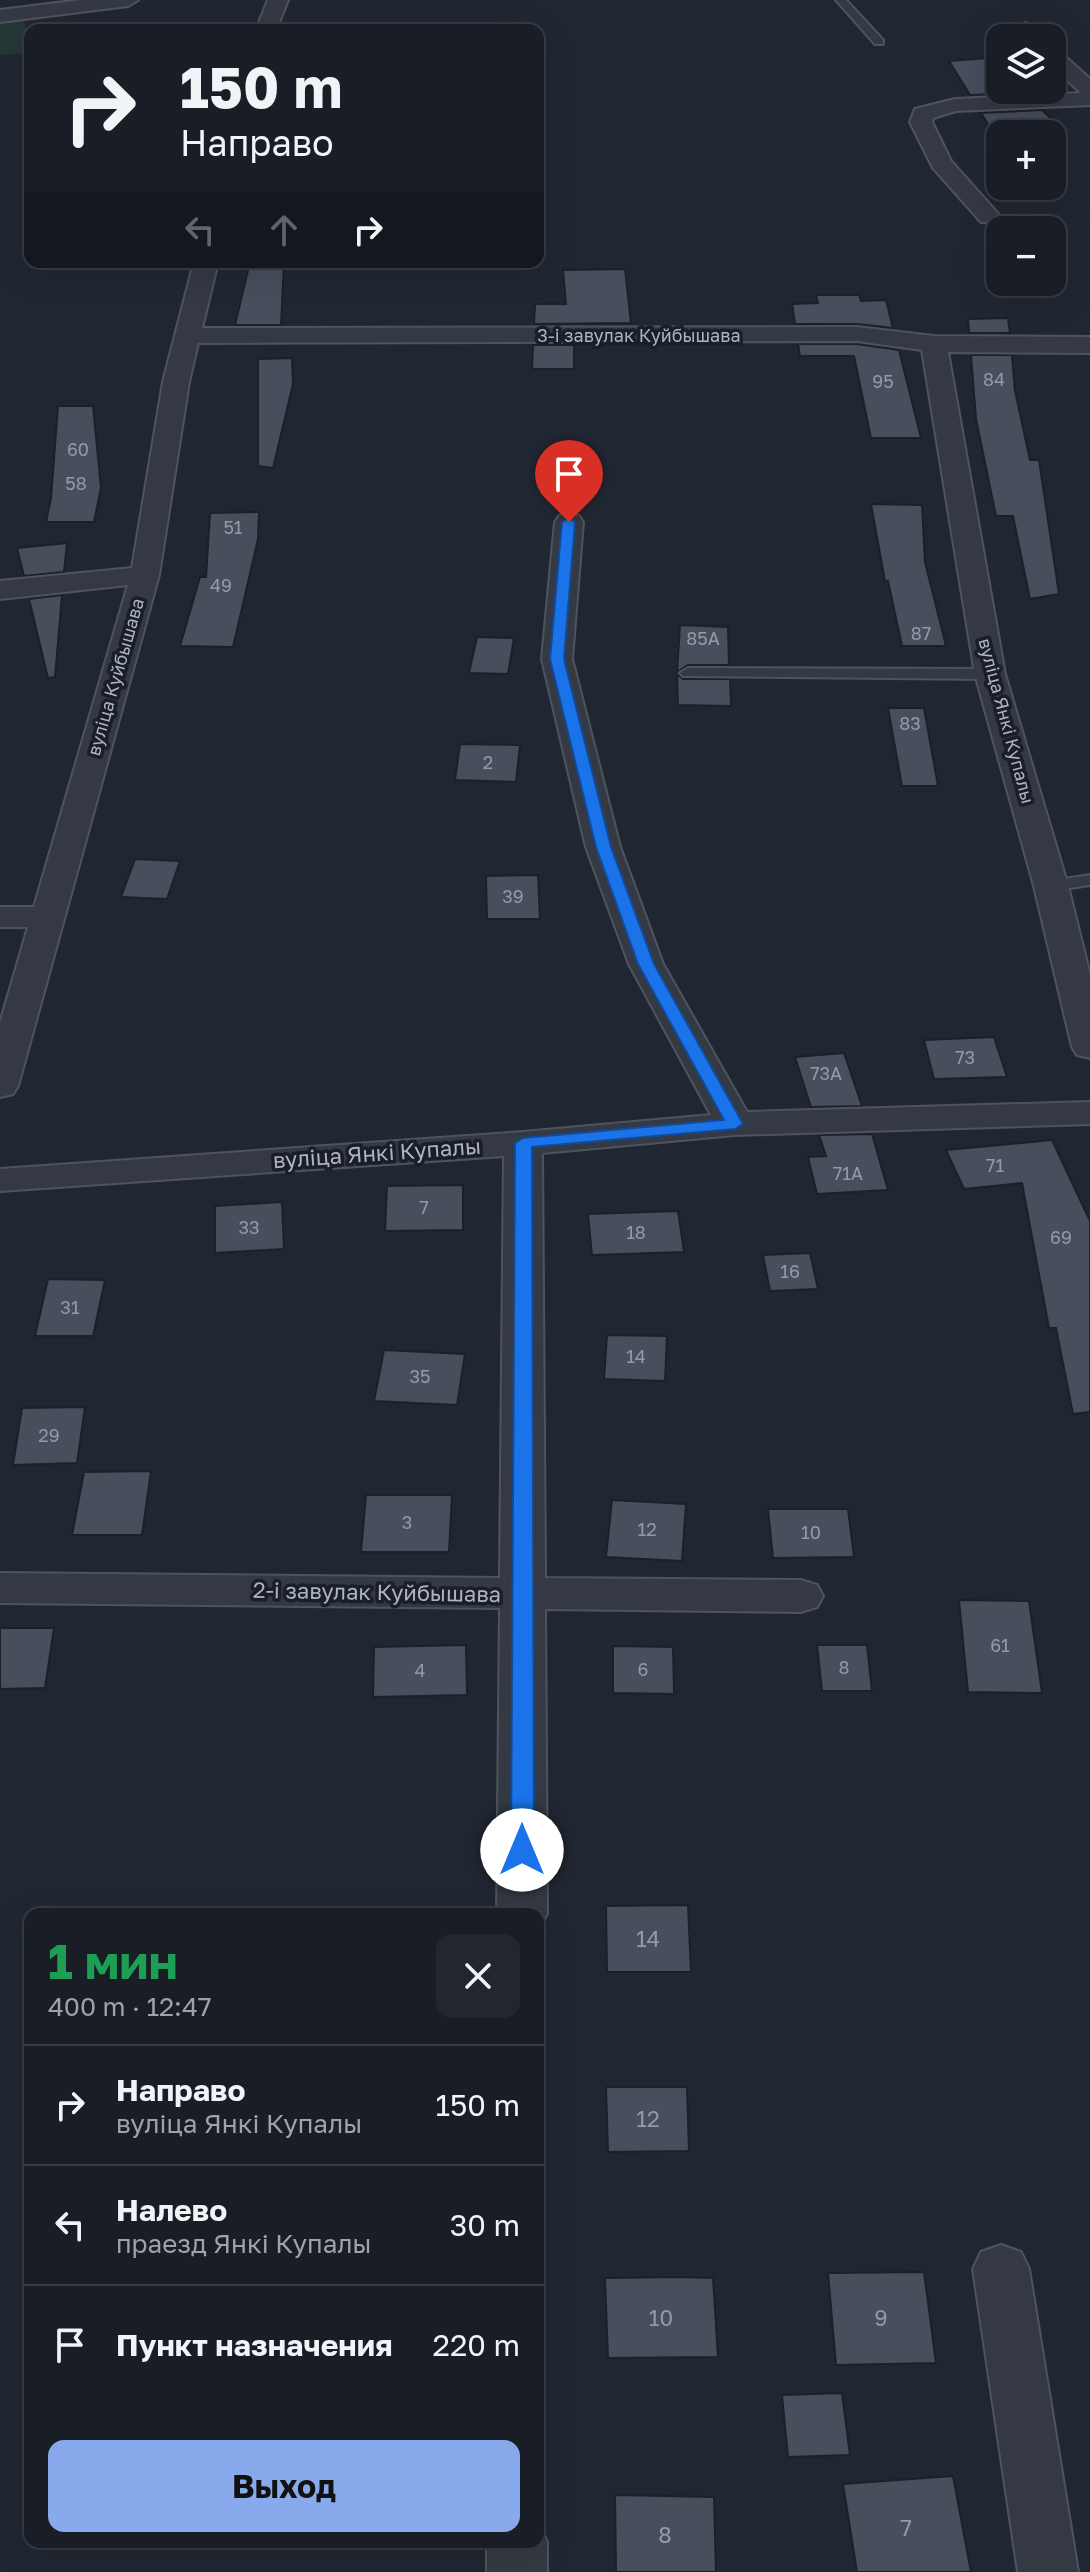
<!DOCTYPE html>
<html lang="ru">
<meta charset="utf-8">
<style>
body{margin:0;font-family:"Golos Text",sans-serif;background:#22262e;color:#f1f3f6;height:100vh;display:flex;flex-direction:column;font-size:30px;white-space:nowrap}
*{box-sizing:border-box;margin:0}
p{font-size:26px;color:#9fa2a7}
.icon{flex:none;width:44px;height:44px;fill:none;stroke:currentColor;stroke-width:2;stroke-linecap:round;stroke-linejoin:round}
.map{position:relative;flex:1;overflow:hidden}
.details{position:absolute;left:24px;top:1908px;width:520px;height:640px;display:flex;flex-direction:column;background:#191d26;border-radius:16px;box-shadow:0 8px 32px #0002,0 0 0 2px #373b43}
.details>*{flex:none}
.top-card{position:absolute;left:24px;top:24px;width:520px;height:244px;border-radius:16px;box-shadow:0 8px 32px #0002,0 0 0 2px #373b43;background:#191d26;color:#f1f3f6;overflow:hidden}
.buttons{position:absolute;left:986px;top:24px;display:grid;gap:16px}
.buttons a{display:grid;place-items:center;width:80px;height:80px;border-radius:16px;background:#191d26;box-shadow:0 8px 32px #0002,0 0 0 2px #373b43;font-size:40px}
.pin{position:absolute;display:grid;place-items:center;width:68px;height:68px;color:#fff;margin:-82px -34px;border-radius:50% 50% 50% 0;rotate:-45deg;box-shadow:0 0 8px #0007}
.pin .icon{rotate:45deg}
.me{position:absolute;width:88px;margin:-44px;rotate:0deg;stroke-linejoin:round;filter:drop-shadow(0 0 6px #0008)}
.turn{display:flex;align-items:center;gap:28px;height:168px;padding:0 24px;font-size:36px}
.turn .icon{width:104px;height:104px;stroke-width:2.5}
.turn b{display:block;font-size:56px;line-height:68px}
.lanes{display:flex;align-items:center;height:76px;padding:0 24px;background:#0003;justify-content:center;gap:40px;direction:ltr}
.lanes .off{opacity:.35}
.round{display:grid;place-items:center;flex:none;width:84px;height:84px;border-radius:16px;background:#22262e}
.overview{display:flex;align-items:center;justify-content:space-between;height:136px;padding:0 24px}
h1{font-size:48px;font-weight:700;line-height:60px;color:#1e9e55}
.action{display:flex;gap:16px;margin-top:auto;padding:16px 24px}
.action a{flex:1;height:92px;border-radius:16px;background:#88a9eb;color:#111;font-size:32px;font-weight:700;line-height:92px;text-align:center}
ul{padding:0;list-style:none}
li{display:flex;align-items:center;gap:24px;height:120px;padding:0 24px;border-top:2px solid #373b43}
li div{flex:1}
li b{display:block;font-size:30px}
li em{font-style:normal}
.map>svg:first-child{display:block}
</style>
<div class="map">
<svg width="1090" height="2572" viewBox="0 0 1090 2572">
<rect width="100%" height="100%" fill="#212732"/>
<path fill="#263738" d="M 23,18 L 30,40 L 30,53 L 0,55 L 0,21 Z"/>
<path fill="#474e5c" stroke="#1b202a" stroke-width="2" d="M 988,58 L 1000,70 L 1000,90 L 1024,93 L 970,95 L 949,61 Z
M 1042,110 L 1067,134 L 994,134 L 981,113 Z
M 250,262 L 284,262 L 281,325 L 235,325 Z
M 625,269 L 631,323 L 534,324 L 535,304 L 566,304 L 563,270 Z
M 816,295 L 859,295 L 861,301 L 886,300 L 893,328 L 857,324 L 795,324 L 792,304 L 818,303 Z
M 1008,318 L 1010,333 L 969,333 L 968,319 Z
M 798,344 L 857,344 L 899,350 L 921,438 L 871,438 L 854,356 L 800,356 Z
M 533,345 L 574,345 L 574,369 L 532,369 Z
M 971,355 L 1012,355 L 1015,391 L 1030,460 L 1039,460 L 1059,594 L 1030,599 L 1013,516 L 996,516 L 976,419 Z
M 292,358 L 293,384 L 273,468 L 258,466 L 258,359 Z
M 58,406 L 93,406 L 101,488 L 94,522 L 46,522 L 51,498 Z
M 871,504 L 922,505 L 925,562 L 946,646 L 902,646 L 888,581 L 885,581 Z
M 259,512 L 258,539 L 233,647 L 180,646 L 200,577 L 206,577 L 210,513 Z
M 67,543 L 64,572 L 24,576 L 17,548 Z
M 62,595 L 55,677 L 48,678 L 29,599 Z
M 680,625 L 728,627 L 729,665 L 688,665 L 677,672 Z
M 477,637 L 514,638 L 508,674 L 469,673 Z
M 677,674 L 683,679 L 730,679 L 731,706 L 678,705 Z
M 888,708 L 924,708 L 938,786 L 902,786 Z
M 460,744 L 520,745 L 516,782 L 455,780 Z
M 135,859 L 180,861 L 167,899 L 121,897 Z
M 538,875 L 540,919 L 487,919 L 486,876 Z
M 994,1037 L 1007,1077 L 934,1079 L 924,1040 Z
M 844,1053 L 862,1106 L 811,1107 L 795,1057 Z
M 872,1134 L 888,1190 L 817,1194 L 808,1157 L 826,1156 L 819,1135 Z
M 1052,1140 L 1090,1221 L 1090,1412 L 1073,1414 L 1056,1328 L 1049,1328 L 1022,1183 L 964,1189 L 946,1150 Z
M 463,1185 L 463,1230 L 385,1231 L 387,1186 Z
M 282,1202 L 284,1249 L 215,1253 L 215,1206 Z
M 678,1211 L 684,1252 L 592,1255 L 588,1214 Z
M 810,1253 L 818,1289 L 770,1291 L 763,1255 Z
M 48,1279 L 105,1280 L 93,1336 L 35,1336 Z
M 607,1335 L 667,1336 L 665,1381 L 604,1379 Z
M 384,1350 L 465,1354 L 457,1405 L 374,1401 Z
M 85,1407 L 77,1463 L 13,1465 L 22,1408 Z
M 151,1471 L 142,1535 L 72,1535 L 84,1472 Z
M 366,1495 L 452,1495 L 449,1552 L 361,1552 Z
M 612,1500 L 686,1504 L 682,1561 L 606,1557 Z
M 768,1509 L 848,1509 L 854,1557 L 773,1558 Z
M 959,1600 L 1029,1601 L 1042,1693 L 968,1692 Z
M 0,1628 L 54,1628 L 45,1688 L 0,1689 Z
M 466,1645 L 467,1695 L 373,1697 L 374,1647 Z
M 817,1645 L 867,1645 L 872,1691 L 822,1691 Z
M 613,1646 L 673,1647 L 674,1694 L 613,1693 Z
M 688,1905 L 691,1972 L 607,1972 L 606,1906 Z
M 606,2087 L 687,2087 L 689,2151 L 608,2152 Z
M 924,2272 L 936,2363 L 836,2365 L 828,2273 Z
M 679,2277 L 713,2278 L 718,2357 L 608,2358 L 605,2278 Z
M 842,2393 L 850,2455 L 788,2457 L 782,2395 Z
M 953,2476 L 971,2572 L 857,2572 L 843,2484 Z
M 615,2495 L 714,2497 L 716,2572 L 616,2572 Z"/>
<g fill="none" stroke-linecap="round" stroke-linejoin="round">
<defs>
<path id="lane" d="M 836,0 L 846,0 L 883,40 L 883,44 L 875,44 Z
M 688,668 L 990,669 L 998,674 L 990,679 L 683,676 L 680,673 Z
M 1090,875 L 1090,885 L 1051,891 L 1043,886 L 1051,881 Z"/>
<path id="street" d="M 81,0 L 138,0 L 128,6 L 0,22 L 0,10 Z
M 268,0 L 288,0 L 276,30 L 256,30 Z
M 1025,23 L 1032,25 L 1044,38 L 1023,38 L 1015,29 Z
M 1052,49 L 1059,51 L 1090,79 L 1090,105 L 956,111 L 933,118 L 932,122 L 951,161 L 1001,217 L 997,222 L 981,222 L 933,168 L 910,122 L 915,109 L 955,99 L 1081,93 L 1052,66 Z
M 194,262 L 218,262 L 202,328 L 857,327 L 934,336 L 1090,337 L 1090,353 L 948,352 L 1005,674 L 1068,886 L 1090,975 L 1090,1058 L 1077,1055 L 1072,1047 L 1034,886 L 975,674 L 922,350 L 857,341 L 198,343 L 189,382 L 159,575 L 18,1086 L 13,1094 L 0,1097 L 0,1023 L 28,927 L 0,927 L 0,907 L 34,907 L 128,585 L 0,599 L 0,581 L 132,568 L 163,382 Z
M 569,514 L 579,516 L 583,522 L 572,659 L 620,847 L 663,964 L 747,1112 L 1090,1102 L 1090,1124 L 735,1135 L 542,1153 L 545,1578 L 801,1580 L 817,1585 L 823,1596 L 817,1607 L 801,1612 L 545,1609 L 547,1914 L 538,1928 L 538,1914 L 497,1914 L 500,1608 L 0,1603 L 0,1573 L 500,1578 L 504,1156 L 0,1191 L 0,1169 L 523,1132 L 711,1115 L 629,964 L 586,847 L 542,659 L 555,522 L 559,516 Z
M 1001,2245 L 1021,2252 L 1029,2269 L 1078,2572 L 1018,2572 L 973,2269 L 981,2252 Z
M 538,2522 L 547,2542 L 547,2572 L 487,2572 L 487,2542 L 538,2542 Z"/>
</defs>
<use href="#lane" stroke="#4e545e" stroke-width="4"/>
<use href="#street" stroke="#4e545e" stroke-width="4"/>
<use href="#lane" fill="#343943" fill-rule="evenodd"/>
<use href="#street" fill="#343943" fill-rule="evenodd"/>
</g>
<path fill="#1a73e8" stroke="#114b97" stroke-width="2" d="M 569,518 L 575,522 L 564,659 L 611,847 L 654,964 L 743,1124 L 735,1129 L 532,1147 L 534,1850 L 530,1856 L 522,1858 L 515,1856 L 511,1850 L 515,1143 L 523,1138 L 724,1120 L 638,964 L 596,847 L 550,659 L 562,522 Z"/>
<g text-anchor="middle" stroke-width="7" stroke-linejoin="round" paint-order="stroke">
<g font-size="18" fill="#adb4c0" stroke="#191e28">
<text x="639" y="342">3-і завулак Куйбышава</text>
<text transform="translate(116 677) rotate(-74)" y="6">вуліца Куйбышава</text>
<text transform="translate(1006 721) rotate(75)" y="6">вуліца Янкі Купалы</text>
</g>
<g font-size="18" fill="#949aa7">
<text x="994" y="386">84</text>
<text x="883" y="388">95</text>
<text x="78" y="456">60</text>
<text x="76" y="490">58</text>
<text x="233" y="534">51</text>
<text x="221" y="592">49</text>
<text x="921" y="640">87</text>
<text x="703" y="645">85А</text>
<text x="910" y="730">83</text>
<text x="488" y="769">2</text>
<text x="513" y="903">39</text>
<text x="965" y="1064">73</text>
<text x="826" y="1080">73А</text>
<text x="995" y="1172">71</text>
<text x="848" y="1180">71А</text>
<text x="424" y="1214">7</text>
<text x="249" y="1234">33</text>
<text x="636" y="1239">18</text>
<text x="1061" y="1244">69</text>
<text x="790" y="1278">16</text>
<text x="70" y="1314">31</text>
<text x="636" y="1363">14</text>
<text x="420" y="1383">35</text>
<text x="49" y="1442">29</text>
<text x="407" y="1529">3</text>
<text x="647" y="1536">12</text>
<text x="811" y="1539">10</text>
<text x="1000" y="1652">61</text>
<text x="844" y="1674">8</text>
<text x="643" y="1676">6</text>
<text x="420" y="1677">4</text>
</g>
<g font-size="22" fill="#adb4c0" stroke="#191e28">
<text transform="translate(377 1153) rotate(-4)" y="8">вуліца Янкі Купалы</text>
<text transform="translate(377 1592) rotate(1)" y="8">2-і завулак Куйбышава</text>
</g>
<g font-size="22" fill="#949aa7">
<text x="648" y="1947">14</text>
<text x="648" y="2127">12</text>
<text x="661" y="2326">10</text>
<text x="881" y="2326">9</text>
<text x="906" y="2536">7</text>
<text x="665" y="2543">8</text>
</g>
</g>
</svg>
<div class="buttons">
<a><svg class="icon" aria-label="layers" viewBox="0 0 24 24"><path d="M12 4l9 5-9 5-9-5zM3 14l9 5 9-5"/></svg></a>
<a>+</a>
<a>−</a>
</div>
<div class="pin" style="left:569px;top:522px;background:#d93025"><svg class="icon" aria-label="arrive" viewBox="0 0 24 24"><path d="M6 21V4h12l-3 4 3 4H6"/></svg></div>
<svg class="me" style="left:522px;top:1850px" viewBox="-20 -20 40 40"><circle r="19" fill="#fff"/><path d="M0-13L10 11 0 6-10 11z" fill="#1a73e8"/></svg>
<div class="top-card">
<div class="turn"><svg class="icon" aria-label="right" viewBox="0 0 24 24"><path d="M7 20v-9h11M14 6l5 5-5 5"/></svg><div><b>150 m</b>Направо</div></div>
<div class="lanes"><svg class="icon off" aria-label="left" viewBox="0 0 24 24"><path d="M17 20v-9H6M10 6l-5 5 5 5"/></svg><svg class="icon off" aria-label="ahead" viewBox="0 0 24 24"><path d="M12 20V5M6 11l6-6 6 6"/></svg><svg class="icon" aria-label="right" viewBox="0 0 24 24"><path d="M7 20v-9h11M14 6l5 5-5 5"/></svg></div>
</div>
<section class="details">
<div class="overview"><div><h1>1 мин</h1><p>400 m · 12:47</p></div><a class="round"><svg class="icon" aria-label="close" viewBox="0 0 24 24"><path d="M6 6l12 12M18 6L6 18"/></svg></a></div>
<ul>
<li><svg class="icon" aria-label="right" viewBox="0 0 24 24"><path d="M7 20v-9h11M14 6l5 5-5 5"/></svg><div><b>Направо</b><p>вуліца Янкі Купалы</p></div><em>150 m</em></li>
<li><svg class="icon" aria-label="left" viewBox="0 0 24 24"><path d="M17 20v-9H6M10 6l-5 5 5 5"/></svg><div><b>Налево</b><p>праезд Янкі Купалы</p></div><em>30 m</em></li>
<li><svg class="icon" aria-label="arrive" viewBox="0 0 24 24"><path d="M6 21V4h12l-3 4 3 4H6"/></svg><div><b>Пункт назначения</b></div><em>220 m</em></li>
</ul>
<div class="action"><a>Выход</a></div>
</section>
</div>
